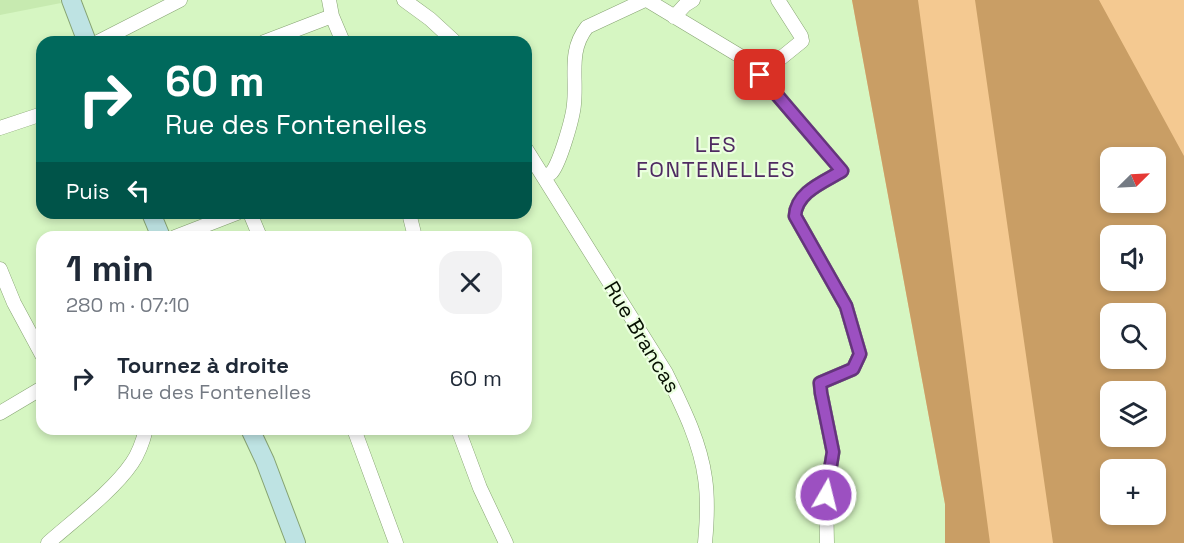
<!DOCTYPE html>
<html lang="fr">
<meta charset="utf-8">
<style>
body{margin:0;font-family:"Space Grotesk",sans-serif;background:#f2f2f3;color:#1f2937;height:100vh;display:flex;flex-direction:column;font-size:22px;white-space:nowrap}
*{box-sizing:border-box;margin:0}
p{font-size:20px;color:#747a83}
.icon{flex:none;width:33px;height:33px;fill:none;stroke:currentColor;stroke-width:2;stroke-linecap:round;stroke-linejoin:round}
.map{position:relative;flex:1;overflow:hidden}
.side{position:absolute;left:36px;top:231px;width:496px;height:204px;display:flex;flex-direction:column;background:#fff;border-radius:18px;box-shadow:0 3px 9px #0003}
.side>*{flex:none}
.hud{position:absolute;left:36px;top:36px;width:496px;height:183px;border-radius:18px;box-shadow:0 3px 9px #0003;background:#00695c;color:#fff;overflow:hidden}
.needle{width:39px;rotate:66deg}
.controls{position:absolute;left:1100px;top:147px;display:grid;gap:12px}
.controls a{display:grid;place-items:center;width:66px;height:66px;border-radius:12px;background:#fff;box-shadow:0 3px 9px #0003;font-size:30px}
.pin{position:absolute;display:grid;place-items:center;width:51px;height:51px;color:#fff;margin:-26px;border-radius:12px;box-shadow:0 3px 9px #0006}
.me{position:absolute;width:66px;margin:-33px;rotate:8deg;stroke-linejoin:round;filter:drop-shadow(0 0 4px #0008)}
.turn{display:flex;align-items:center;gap:21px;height:126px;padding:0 30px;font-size:27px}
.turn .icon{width:78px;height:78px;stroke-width:2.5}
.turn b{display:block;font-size:42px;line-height:51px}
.then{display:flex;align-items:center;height:57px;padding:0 30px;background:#0003;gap:12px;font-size:22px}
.round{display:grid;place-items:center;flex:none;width:63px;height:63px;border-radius:18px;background:#f2f2f3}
.summary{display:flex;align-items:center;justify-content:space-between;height:102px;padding:0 30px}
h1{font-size:36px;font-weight:600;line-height:45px}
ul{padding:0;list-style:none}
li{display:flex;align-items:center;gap:18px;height:90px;padding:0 30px}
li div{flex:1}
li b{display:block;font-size:22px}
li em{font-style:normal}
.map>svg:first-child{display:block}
</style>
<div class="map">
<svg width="1184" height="543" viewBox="0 0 1184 543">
<rect width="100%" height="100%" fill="#d6f6c2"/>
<path fill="#c7eab0" d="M 0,0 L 60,0 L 61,3 L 0,15 Z"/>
<path fill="#f4c991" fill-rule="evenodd" d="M 852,0 L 1184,0 L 1184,543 L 945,543 L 945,504 ZM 1110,158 L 1155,158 L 1155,202 L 1110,202 ZM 1110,236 L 1155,236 L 1155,280 L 1110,280 ZM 1110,314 L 1155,314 L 1155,358 L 1110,358 ZM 1110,392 L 1155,392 L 1155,436 L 1110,436 ZM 1110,470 L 1155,470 L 1155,514 L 1110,514 Z"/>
<path fill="#c99e65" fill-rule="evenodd" d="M 852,0 L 918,0 L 990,543 L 945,543 L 945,504 Z
M 975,0 L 1099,0 L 1184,156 L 1184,543 L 1053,543 ZM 1110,158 L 1155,158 L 1155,202 L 1110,202 ZM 1110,236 L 1155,236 L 1155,280 L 1110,280 ZM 1110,314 L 1155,314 L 1155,358 L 1110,358 ZM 1110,392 L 1155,392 L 1155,436 L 1110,436 ZM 1110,470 L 1155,470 L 1155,514 L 1110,514 Z"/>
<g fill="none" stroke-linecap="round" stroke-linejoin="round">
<defs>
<path id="street" d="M 329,0 L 332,16 L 343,42
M 404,0 L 430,19 L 455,42
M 647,0 L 740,56 L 760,75 L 842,171 C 824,182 796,192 795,216 L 846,306 L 860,354 L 853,369 L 820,383 L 821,393 L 833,452 L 826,495 L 827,543
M 674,17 L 685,5 L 693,0
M 98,42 L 180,0
M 264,42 L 332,16
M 760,75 L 802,41 L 801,36 L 778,0
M 0,128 L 42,114
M 526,149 L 666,373 C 682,406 700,441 705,478 C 708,498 707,522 705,543
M 544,177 C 546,176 550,174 552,172 C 560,162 573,118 574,104 C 577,76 568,51 587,27 L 645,0
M 250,213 L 260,237
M 409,213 L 415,237
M 175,237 L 237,213
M 0,269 L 14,303 L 42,355
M 0,413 L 42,388
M 354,429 L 396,543
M 458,429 L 480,488 L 506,543
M 48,543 C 74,520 113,491 132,463 C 139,453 143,441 146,429"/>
<path id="secondary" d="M 71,0 L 87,42
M 151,213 L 161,237
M 250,429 L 265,461 L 296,543"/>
</defs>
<use href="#street" stroke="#86a372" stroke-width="15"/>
<use href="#secondary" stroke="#86a372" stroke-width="20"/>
<use href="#street" stroke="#fff" stroke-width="14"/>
<use href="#secondary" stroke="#bee3e3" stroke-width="18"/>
</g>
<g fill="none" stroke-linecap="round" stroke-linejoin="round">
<defs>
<path id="route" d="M 760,75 L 842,171 C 824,182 796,192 795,216 L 846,306 L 860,354 L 853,369 L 820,383 L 821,393 L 833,452 L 826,495"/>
</defs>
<use href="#route" stroke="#65347d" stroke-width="15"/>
<use href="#route" stroke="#9c50c1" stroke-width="10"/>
</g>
<g text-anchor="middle" stroke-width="4.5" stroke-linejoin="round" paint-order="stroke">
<g font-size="21" fill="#071102" stroke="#ebffdf">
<text transform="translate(642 337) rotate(59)" y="7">Rue Brancas</text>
</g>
<g font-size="22" letter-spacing="1.5" fill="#4f2a62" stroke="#ebffdf">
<text x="716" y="152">LES<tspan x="716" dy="25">FONTENELLES</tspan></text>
</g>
</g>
</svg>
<div class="controls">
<a><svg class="needle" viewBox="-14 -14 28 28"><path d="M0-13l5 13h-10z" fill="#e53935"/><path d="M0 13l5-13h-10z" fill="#747a83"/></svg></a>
<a><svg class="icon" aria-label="sound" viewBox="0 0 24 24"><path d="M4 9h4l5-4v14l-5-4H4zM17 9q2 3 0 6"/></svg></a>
<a><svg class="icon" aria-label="search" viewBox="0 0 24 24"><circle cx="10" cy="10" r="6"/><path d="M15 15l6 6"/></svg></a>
<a><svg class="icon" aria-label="layers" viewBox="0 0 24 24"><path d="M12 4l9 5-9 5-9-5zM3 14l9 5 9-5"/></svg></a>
<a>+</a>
</div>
<div class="pin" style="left:760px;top:75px;background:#d93025"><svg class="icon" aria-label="arrive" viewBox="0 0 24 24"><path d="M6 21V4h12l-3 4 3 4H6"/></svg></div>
<svg class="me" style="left:826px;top:495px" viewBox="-20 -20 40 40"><circle r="17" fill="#9c50c1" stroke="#fff" stroke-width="3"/><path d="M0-11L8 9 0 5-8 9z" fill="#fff"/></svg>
<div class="hud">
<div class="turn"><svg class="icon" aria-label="right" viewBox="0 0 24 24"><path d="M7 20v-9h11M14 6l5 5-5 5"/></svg><div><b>60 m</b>Rue des Fontenelles</div></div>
<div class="then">Puis<svg class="icon" aria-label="left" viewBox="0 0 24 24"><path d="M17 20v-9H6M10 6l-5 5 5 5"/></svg></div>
</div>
<section class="side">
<div class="summary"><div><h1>1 min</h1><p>280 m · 07:10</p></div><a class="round"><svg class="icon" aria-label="close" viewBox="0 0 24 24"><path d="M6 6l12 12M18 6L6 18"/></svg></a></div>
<ul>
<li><svg class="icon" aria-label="right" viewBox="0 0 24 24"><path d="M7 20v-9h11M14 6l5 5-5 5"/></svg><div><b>Tournez à droite</b><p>Rue des Fontenelles</p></div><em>60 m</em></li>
</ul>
</section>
</div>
